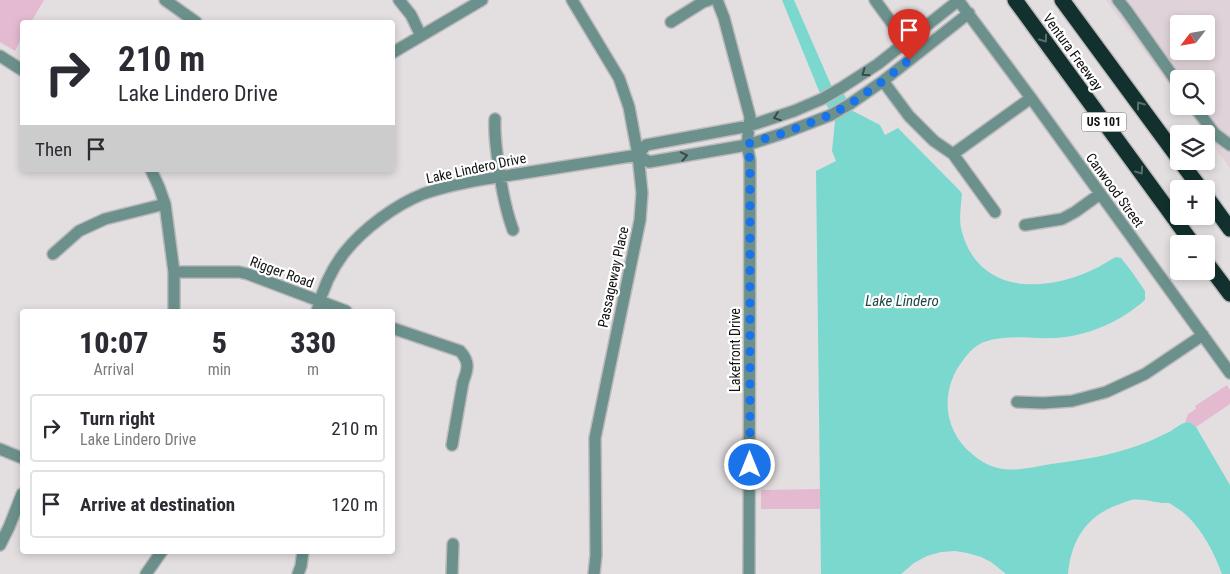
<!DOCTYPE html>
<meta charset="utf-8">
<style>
body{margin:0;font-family:"Roboto Condensed",sans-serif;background:#f2f2f3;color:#2b2b33;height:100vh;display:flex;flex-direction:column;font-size:19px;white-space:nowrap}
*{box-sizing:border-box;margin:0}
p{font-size:16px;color:#7c7c81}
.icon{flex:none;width:28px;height:28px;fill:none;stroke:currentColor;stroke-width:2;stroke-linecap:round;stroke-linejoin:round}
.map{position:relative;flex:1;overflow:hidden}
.panel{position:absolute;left:20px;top:309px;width:375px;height:245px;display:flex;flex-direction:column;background:#fff;border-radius:5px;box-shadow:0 2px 8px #0003}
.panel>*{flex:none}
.hud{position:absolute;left:20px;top:20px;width:375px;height:152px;border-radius:5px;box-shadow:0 2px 8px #0003;background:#fff;color:#2b2b33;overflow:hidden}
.needle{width:32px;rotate:239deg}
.controls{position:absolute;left:1170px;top:15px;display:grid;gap:10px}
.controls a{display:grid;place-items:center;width:45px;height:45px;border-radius:5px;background:#fff;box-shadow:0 2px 8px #0003;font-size:25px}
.pin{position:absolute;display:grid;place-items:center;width:42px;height:42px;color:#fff;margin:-51px -21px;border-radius:50% 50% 50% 0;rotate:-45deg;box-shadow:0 0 5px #0007}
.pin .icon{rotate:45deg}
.me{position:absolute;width:55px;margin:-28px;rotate:0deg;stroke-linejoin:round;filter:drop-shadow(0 0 4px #0008)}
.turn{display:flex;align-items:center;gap:18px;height:105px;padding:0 15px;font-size:22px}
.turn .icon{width:65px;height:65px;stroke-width:2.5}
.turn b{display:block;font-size:35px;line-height:42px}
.then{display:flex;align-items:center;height:48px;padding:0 15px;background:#0003;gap:10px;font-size:19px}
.eta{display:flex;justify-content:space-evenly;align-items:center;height:85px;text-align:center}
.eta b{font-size:30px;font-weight:800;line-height:35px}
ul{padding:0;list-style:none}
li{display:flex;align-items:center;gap:15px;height:68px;margin:0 10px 8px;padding:0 5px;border:2px solid #e1e1e2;border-radius:5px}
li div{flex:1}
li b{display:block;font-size:19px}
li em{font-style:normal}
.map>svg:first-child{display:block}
</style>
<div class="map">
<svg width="1230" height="574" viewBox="0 0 1230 574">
<rect width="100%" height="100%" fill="#e3dfe1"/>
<path fill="#dfd3d9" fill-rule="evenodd" d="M 1106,0 L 1230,0 L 1230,168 L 1206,136 L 1206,134 L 1205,134 L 1185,106 L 1206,106 L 1206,79 L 1179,79 L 1179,98 ZM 1179,24 L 1206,24 L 1206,51 L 1179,51 Z"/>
<path fill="#e4bad0" d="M 0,0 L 44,0 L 31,22 L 22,22 L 22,37 L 15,51 L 0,42 Z
M 1227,385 L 1230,390 L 1230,404 L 1196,427 L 1191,423 L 1185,422 L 1188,414 L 1196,409 L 1195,406 Z
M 820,489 L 820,509 L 761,509 L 761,490 Z"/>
<path fill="#7ad8ce" d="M 782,0 L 794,0 L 831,85 L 844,94 L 853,111 L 880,125 L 885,135 L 898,128 L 960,191 L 962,194 C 961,205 959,218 961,228 C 978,303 1062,292 1112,259 L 1116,257 L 1121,258 L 1132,272 L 1145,291 L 1145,300 C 1120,322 1088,336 1055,338 C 1031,339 1008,334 984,342 C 976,345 969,352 964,359 C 940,389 942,429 972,454 C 979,460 988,466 998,468 C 1015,472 1034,467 1051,464 C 1087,459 1116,455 1150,441 C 1157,438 1164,434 1171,431 C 1175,428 1179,425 1184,423 C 1187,422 1188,422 1191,423 L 1196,427 L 1230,485 L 1230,574 L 1222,574 C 1214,553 1203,530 1185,514 C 1181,510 1175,507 1169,503 C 1157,504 1144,498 1131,500 C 1127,501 1123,503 1120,504 C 1087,515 1071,540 1068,574 L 1006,574 L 991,562 L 981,557 L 967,553 L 955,551 L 941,552 L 927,556 L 914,563 L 901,574 L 821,574 L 816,171 L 836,161 L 832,151 L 835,121 L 819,91 Z"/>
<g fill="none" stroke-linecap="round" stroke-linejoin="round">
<defs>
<path id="minor" d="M 165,0 L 196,22
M 399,0 L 411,15 L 421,36
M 572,0 L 619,78 L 629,107 L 638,155 L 642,193 L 640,220 L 595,438 L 596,555 L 594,574
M 717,0 L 724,18 L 750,117 L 747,145 L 750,160 L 749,574
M 875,0 L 894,26
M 958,0 L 1031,98 L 1230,373
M 1118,0 L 1126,10 L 1179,85
M 671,22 L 703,2 L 709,0
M 392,53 L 482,0
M 0,56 L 22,70
M 883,81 L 909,116 L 934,141 L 953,154 L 995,212
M 1194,106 L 1215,134 L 1230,145
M 495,119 C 494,133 496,147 498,162 C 501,185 505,208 513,230
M 953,154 L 1031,98
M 638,155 L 646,145 L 749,126 L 794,111 L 822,99 L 841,88 L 878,64 L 959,0
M 151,170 L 159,187 L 165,204 L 174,272 L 174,311
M 1025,225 L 1062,219 L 1075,212 L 1100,194
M 53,254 L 79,231 L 105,219 L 165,204
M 174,272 L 239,272 L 248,274 L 346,311
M 317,311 C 322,291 331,270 344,253 C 363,229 395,205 423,194 C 453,183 493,178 524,173 C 562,167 600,161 638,155 L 649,162 L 747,145 L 784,133 L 831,115 L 850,104 L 883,81 L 969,13
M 392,328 L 460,351 C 470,362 468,369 463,382 L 452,445
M 1017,402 L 1043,403 L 1072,401 L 1106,392 L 1145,374 L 1203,335
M 0,449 L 22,458
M 0,545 L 9,527 L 22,494
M 146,574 L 162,551
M 298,574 L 301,566 L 303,551
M 452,574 L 453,544"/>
<path id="highway" d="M 1015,0 L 1193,244
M 1062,0 L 1179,159
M 1180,161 L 1201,189
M 1206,196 L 1230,229
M 1206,262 L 1230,294"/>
</defs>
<use href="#minor" stroke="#bdbabc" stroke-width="14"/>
<use href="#highway" stroke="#bdbabc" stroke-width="18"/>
<use href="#minor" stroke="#6c918c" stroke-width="11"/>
<use href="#highway" stroke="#12302d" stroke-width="15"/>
</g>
<defs><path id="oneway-chevron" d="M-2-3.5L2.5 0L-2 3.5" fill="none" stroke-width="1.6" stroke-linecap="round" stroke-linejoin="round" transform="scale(1.25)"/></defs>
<g stroke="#596e6c">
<use href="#oneway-chevron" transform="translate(1044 39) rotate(54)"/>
<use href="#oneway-chevron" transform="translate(1140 105) rotate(-126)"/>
<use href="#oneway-chevron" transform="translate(1140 171) rotate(54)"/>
</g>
<g stroke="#3a4b49">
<use href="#oneway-chevron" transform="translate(865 73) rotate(145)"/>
<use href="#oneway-chevron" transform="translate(777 117) rotate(160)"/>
<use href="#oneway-chevron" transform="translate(684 156) rotate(-11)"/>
</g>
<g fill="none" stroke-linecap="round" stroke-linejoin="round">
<path stroke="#1a73e8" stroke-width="9" stroke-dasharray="0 16.2" d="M 750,465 L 750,160 L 747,144 L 784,133 L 830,115 L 850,104 L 883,81 L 909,60"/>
</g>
<g text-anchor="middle" stroke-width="4.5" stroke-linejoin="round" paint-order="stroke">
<rect fill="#fff" stroke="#595859" stroke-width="1" x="1081.5" y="112.5" width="45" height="19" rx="4"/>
<g font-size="12" font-weight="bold" fill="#121112">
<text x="1104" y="126">US 101</text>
</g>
<g font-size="14" fill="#121112" stroke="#fff">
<text transform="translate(1073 52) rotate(54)" y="5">Ventura Freeway</text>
<text transform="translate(476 168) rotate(-12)" y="5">Lake Lindero Drive</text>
<text transform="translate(1115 190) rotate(54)" y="5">Canwood Street</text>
<text transform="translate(282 272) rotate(20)" y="5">Rigger Road</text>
<text transform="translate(613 277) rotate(-78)" y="5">Passageway Place</text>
<text transform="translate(735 350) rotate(-90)" y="5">Lakefront Drive</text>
</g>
<g font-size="15" font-style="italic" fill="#1d4944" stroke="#fff">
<text x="902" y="306">Lake Lindero</text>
</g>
</g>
</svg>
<div class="controls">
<a><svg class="needle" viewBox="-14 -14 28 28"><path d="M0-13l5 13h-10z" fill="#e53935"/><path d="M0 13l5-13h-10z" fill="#7c7c81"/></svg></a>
<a><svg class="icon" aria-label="search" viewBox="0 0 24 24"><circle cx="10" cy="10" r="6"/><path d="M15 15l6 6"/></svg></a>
<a><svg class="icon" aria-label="layers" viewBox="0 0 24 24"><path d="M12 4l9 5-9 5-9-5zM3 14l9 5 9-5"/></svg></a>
<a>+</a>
<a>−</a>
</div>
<div class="pin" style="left:909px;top:60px;background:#d93025"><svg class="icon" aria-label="arrive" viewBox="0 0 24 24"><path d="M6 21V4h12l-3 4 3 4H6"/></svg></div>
<svg class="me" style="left:750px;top:465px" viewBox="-20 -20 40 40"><circle r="17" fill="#1a73e8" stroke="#fff" stroke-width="3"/><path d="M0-11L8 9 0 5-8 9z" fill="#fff"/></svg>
<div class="hud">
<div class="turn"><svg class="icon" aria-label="right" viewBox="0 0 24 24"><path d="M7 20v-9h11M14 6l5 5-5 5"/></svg><div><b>210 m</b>Lake Lindero Drive</div></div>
<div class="then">Then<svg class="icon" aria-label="arrive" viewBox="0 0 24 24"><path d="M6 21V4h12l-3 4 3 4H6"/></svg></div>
</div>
<section class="panel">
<div class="eta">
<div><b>10:07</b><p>Arrival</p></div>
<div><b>5</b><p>min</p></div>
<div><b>330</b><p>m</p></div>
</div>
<ul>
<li><svg class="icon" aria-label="right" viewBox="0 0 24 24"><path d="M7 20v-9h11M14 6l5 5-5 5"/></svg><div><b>Turn right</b><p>Lake Lindero Drive</p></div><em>210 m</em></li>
<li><svg class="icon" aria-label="arrive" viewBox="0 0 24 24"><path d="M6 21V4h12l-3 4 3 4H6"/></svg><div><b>Arrive at destination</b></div><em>120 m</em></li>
</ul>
</section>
</div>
